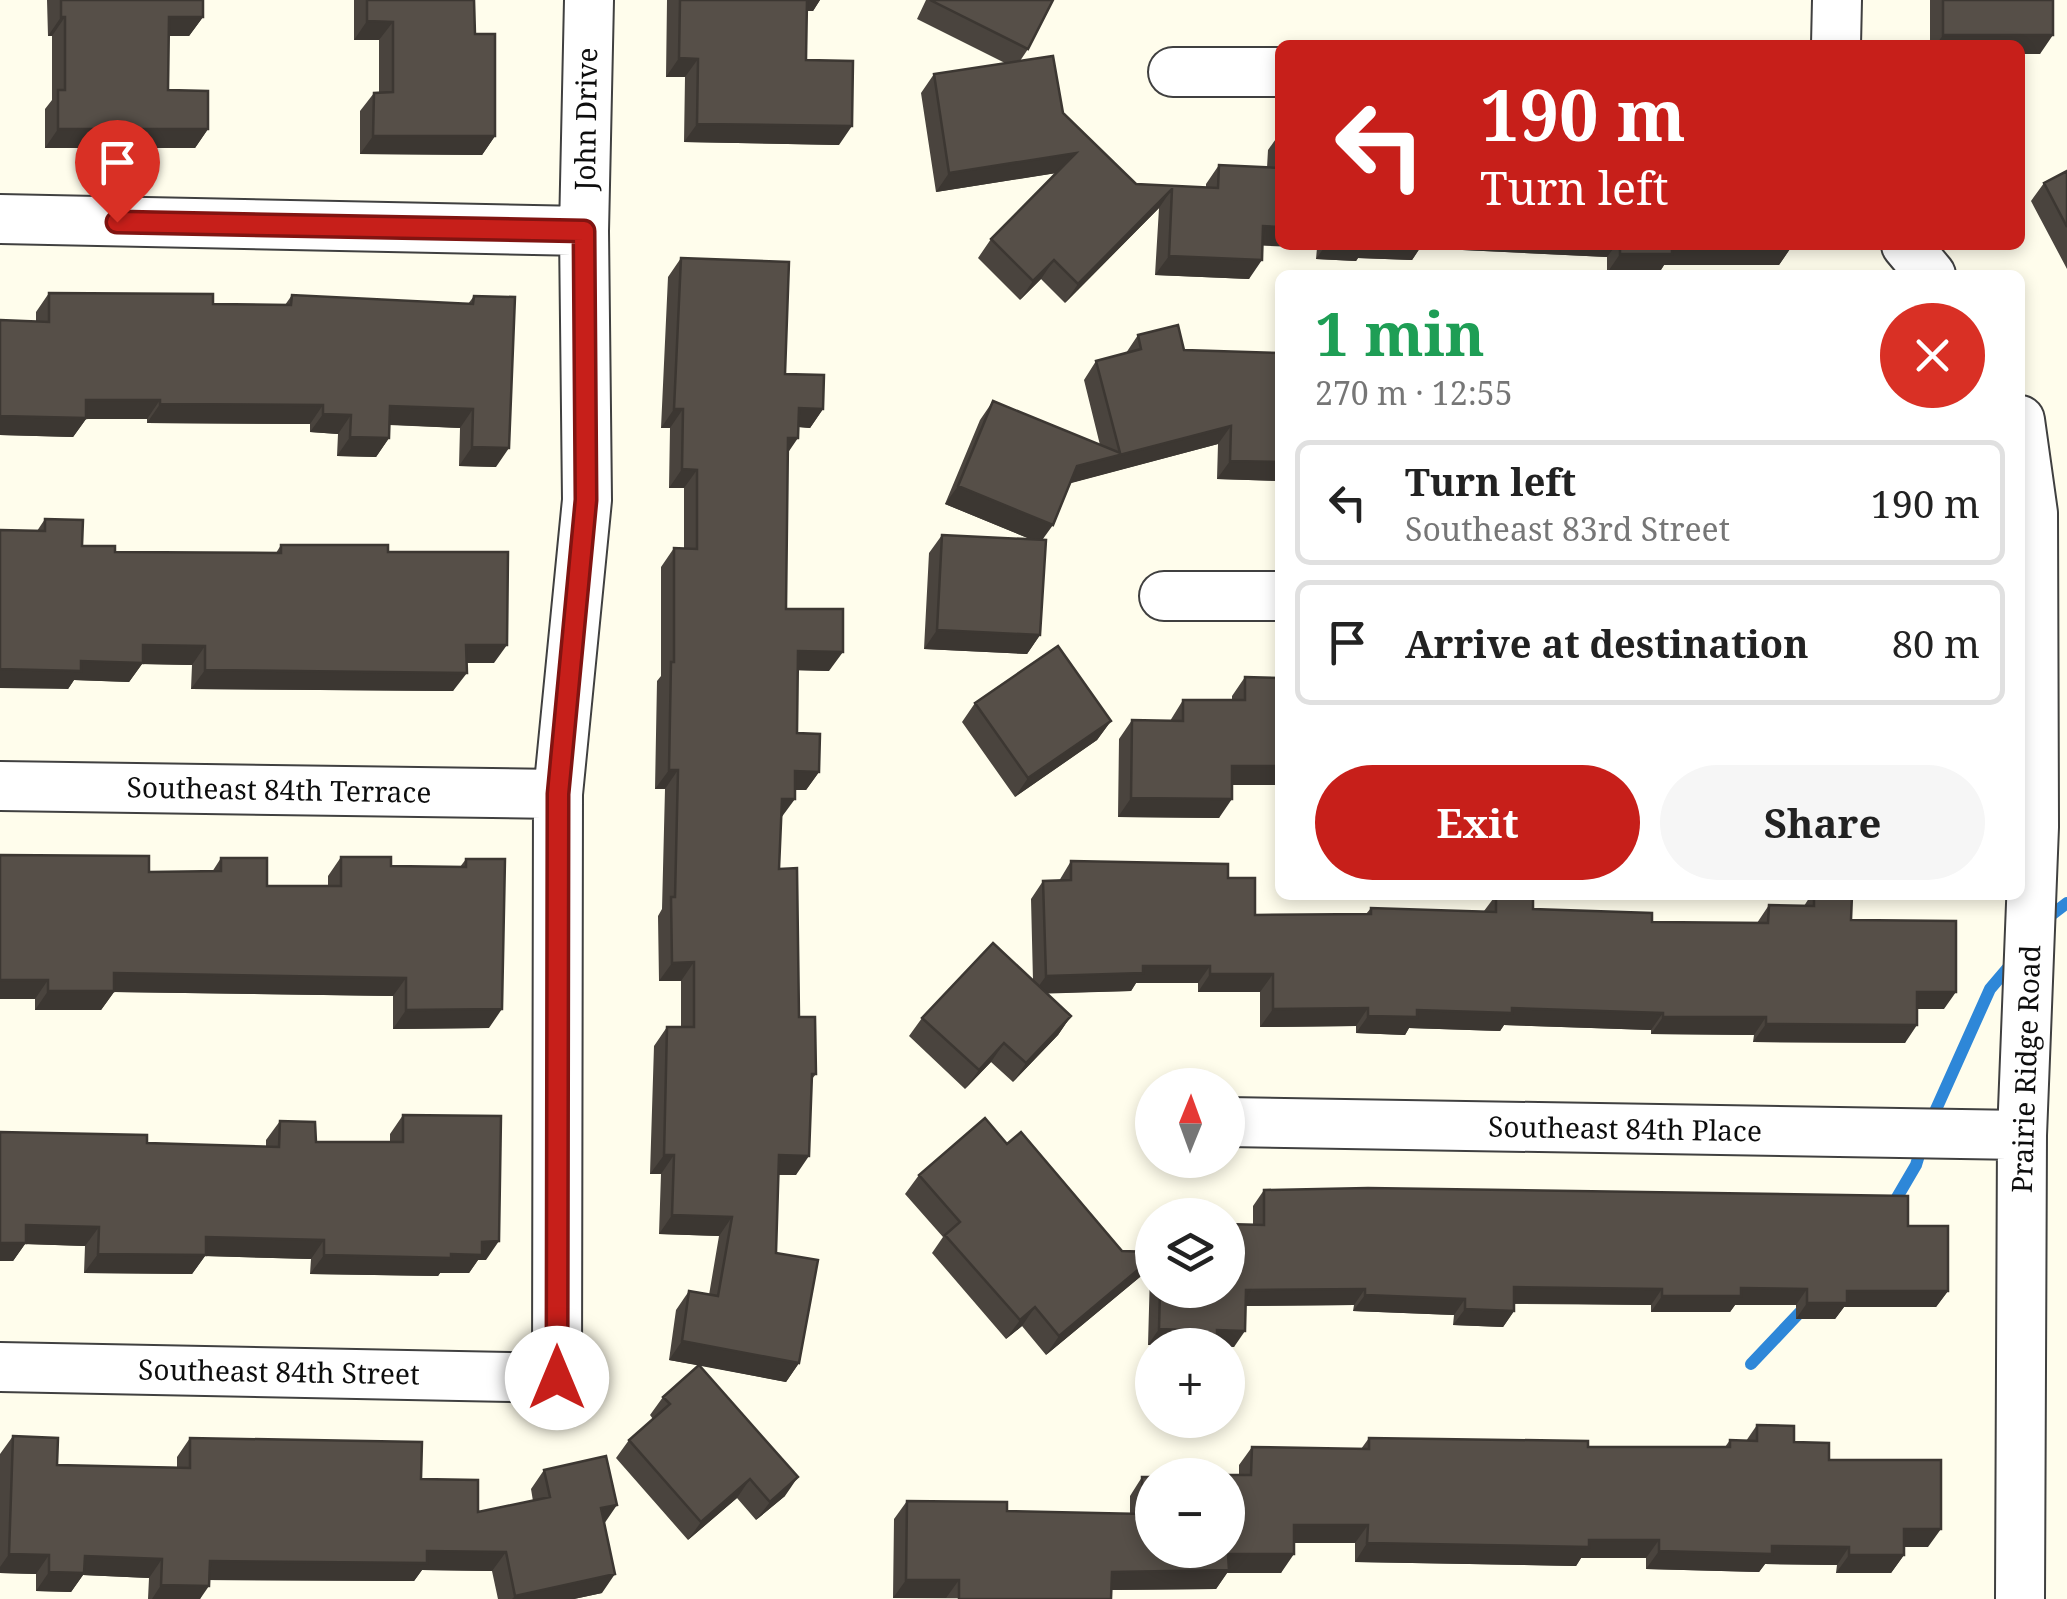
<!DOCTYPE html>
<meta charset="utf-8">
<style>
body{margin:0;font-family:"Noto Serif",serif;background:#f6f6f6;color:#222;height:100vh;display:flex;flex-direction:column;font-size:38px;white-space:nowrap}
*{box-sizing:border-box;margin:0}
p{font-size:32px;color:#767676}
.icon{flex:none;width:55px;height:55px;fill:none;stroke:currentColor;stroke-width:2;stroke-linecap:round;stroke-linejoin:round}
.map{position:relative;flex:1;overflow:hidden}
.side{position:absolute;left:1275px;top:270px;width:750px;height:630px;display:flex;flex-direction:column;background:#fff;border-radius:15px;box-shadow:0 5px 15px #0003}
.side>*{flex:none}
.top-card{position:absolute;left:1275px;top:40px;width:750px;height:210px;border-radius:15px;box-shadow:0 5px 15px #0003;background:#c71f1a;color:#fff;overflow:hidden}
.needle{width:65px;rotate:1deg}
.tools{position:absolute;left:1135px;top:1068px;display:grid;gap:20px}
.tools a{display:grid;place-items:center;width:110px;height:110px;border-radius:50%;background:#fff;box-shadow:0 5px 15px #0003;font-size:50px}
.pin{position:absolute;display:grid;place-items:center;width:85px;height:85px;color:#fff;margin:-102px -42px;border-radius:50% 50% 50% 0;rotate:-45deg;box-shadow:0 0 10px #0007}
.pin .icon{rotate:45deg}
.me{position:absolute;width:110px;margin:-55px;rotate:0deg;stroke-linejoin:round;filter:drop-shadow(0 0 8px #0008)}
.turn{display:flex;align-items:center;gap:35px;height:210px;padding:0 40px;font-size:45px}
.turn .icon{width:130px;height:130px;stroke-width:2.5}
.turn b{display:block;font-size:70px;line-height:85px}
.round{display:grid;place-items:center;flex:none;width:105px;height:105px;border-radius:52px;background:#f6f6f6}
.headline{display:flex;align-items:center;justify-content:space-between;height:170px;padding:0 40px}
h1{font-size:60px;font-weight:700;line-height:75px;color:#1e9e55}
.action{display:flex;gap:20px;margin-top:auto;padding:20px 40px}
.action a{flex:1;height:115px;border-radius:60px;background:#c71f1a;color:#fff;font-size:40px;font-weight:700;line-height:115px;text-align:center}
.action a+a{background:#f6f6f6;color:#222}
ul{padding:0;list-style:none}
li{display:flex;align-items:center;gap:30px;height:125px;margin:0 20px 15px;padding:0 20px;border:5px solid #e0e0e0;border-radius:15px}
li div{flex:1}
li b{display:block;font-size:38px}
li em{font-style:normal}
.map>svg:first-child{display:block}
</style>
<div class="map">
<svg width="2067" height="1599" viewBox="0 0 2067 1599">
<rect width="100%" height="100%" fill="#fffdec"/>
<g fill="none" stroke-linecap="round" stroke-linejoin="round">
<path stroke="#2e87d8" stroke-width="12" d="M 2046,919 L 2067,903
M 1929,1125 L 1990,989 L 2013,962
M 1892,1206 L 1916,1165 L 1922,1145
M 1751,1364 L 1804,1308"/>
<defs>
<path id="minor" d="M 1836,45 L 1837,0
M 1173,72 L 1280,72
M 0,219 L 584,231
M 1906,245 L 1931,275
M 2020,420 L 2033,513 L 2034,827 L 2022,1135 L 2020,1599
M 1164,596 L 1280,596
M 0,786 L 558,794
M 1228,1122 L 2022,1135
M 0,1367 L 557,1378 L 558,794 L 587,500 L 584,231 L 589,0"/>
</defs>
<use href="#minor" stroke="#404040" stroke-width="52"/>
<use href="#minor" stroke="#fff" stroke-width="48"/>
</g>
<path fill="#4a443e" d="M 47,0 L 203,0 L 203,17 L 189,36 L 169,36 L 168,90 L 208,129 L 195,148 L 45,148 L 45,109 L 52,100 L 52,36 L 48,36 Z
M 354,0 L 474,0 L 475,34 L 495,136 L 482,155 L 360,154 L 360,111 L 374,93 L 379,92 L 379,40 L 354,40 Z
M 667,0 L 820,0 L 813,11 L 807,11 L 806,60 L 839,145 L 684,142 L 685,77 L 666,77 Z
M 926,0 L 1053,0 L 1028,49 L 1020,61 L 1063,113 L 1136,184 L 1206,187 L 1206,184 L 1219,165 L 1267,168 L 1268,150 L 1280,133 L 1280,245 L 1792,246 L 1779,265 L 1664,265 L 1659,273 L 1607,273 L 1607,257 L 1420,248 L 1412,260 L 1358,258 L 1356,261 L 1316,259 L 1317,248 L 1263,245 L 1249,279 L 1155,275 L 1159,208 L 1065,303 L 1041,279 L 1020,300 L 978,258 L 991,239 L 1056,173 L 936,192 L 921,93 L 934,74 L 1005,63 L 917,19 Z
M 1930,0 L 2053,0 L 2040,54 L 2020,54 L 2020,45 L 1930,45 Z
M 2067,171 L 2067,269 L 2031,201 L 2044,183 Z
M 681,258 L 785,374 L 823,409 L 810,428 L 799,427 L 788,453 L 786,609 L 829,671 L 798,670 L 797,733 L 819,772 L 806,790 L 795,790 L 781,818 L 779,869 L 799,1017 L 816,1074 L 812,1079 L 796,1175 L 778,1175 L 776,1253 L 799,1363 L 786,1382 L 699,1365 L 785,1496 L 756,1520 L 737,1498 L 688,1540 L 616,1458 L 629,1440 L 653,1419 L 650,1415 L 663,1397 L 698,1365 L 669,1360 L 676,1310 L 689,1291 L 709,1295 L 719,1236 L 659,1234 L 661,1174 L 650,1174 L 654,1046 L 667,1027 L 681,1027 L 681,981 L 659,981 L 658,916 L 662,909 L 665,789 L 655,789 L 657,681 L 661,676 L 661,567 L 674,548 L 684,548 L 684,488 L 669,488 L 670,428 L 661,428 L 668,277 Z
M 49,293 L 213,304 L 285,305 L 292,295 L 468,304 L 474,296 L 496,467 L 459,466 L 460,428 L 389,425 L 389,438 L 376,457 L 337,456 L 338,434 L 310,432 L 310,424 L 147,423 L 147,419 L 86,419 L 73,437 L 0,435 L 0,320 L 36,321 L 36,312 Z
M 1138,335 L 1184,350 L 1280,481 L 1217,479 L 1218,444 L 1070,483 L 1042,540 L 1040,635 L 1027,654 L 924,649 L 929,553 L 942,535 L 1030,539 L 945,504 L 980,420 L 993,401 L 1100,445 L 1084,380 L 1096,361 L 1126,353 Z
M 45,519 L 82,546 L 115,552 L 276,553 L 281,545 L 388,552 L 494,663 L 466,663 L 453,691 L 191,689 L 192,665 L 142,664 L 129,682 L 74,680 L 68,689 L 37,531 Z
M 1245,677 L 1280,678 L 1280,785 L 1232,785 L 1219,818 L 1118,817 L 1119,739 L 1132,720 L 1170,721 L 1183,700 L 1232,700 L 1232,696 Z
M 975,703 L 1111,721 L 1097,740 L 1015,797 L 962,722 Z
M 341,857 L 391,866 L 460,867 L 466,859 L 489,1028 L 393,1029 L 393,996 L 114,992 L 101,1010 L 35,1010 L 35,999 L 0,999 L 149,872 L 212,872 L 221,858 L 267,886 L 328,886 L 328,876 Z
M 1071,861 L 1228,878 L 1255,915 L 1366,914 L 1371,908 L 1484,911 L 1496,895 L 1533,909 L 1652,922 L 1757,923 L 1769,905 L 1804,906 L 1811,895 L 1852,895 L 1851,920 L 1944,1009 L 1917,1009 L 1905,1043 L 1753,1042 L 1754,1035 L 1651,1034 L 1651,1030 L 1504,1025 L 1500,1031 L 1409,1028 L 1405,1035 L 1356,1033 L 1356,1026 L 1260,1027 L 1260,992 L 1198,992 L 1198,983 L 1136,983 L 1131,991 L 1047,993 L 1071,1016 L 1058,1035 L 1013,1082 L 991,1062 L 965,1089 L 909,1036 L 922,1018 L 1033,981 L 1031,899 L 1043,881 L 1059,881 Z
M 403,1115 L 486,1260 L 478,1260 L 469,1273 L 440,1273 L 438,1276 L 310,1274 L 311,1259 L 205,1256 L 192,1274 L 84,1273 L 85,1246 L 25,1244 L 13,1261 L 0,1261 L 147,1143 L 266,1146 L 266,1140 L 280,1121 L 316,1142 L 390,1142 L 390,1134 Z
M 1007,1144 L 1122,1251 L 1146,1272 L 1046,1355 L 1022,1326 L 1006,1339 L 932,1253 L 943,1237 L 905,1194 L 919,1175 Z
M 1264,1190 L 1908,1226 L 1948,1291 L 1936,1307 L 1844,1307 L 1835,1319 L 1796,1319 L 1796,1305 L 1735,1305 L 1730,1312 L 1651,1312 L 1651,1305 L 1514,1304 L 1514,1311 L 1503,1327 L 1453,1325 L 1454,1315 L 1353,1311 L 1354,1305 L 1246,1306 L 1234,1347 L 1228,1347 L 1228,1345 L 1148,1345 L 1150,1272 L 1152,1269 L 1152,1290 L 1228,1290 L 1253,1225 L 1253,1206 Z
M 1757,1425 L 1829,1460 L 1928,1547 L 1904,1547 L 1904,1555 L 1891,1573 L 1836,1573 L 1837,1565 L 1765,1564 L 1759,1572 L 1646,1569 L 1646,1558 L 1581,1558 L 1576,1566 L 1355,1562 L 1355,1543 L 1294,1543 L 1281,1573 L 1227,1573 L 1216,1589 L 1112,1590 L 1111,1599 L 893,1598 L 894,1519 L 907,1501 L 1007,1511 L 1130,1514 L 1130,1496 L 1142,1477 L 1239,1475 L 1239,1465 L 1252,1447 L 1361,1449 L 1369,1438 L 1588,1447 L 1725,1447 L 1730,1440 L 1746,1441 Z
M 13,1436 L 57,1465 L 177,1467 L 177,1457 L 190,1438 L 421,1479 L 478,1512 L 533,1501 L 531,1489 L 544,1470 L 605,1523 L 602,1593 L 574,1599 L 498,1599 L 492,1571 L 422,1570 L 414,1581 L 209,1580 L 200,1599 L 148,1599 L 149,1578 L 83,1575 L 71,1592 L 36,1591 L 36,1574 L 0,1573 L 0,1454 Z"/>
<path fill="#3c3732" d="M 801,0 L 820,0 L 813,11 L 794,10 Z
M 61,17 L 65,17 L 52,36 L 48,36 Z
M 169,17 L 203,17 L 189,36 L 156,36 Z
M 367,21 L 393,22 L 379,40 L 354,40 Z
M 1943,35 L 2053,35 L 2040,54 L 2020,54 L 2020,45 L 1936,45 Z
M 679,58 L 698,59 L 685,77 L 666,77 Z
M 697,124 L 852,126 L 839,145 L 684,142 Z
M 58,129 L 208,129 L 195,148 L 45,148 Z
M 373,136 L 495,136 L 482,155 L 360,154 Z
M 1076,153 L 1063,172 L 936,192 L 949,173 Z
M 1172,189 L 1159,208 L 1065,303 L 1078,284 Z
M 1263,226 L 1280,227 L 1280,245 L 1319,245 L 1317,248 L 1250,245 Z
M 1326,245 L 1616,245 L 1607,257 L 1420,248 L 1412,260 L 1358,258 L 1356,261 L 1316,259 Z
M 1672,246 L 1792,246 L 1779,265 L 1664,265 L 1659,273 L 1607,273 L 1620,254 Z
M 1169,256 L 1262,260 L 1249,279 L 1155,275 Z
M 1054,260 L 1041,279 L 1020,300 L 1033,281 Z
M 86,400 L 160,400 L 147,419 L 86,419 L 73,437 L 0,435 L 0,416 Z
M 160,404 L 323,405 L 310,424 L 147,423 Z
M 390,406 L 473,409 L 460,428 L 377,424 Z
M 799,408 L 823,409 L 810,428 L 786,426 Z
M 674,409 L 683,409 L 670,428 L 661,428 Z
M 323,414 L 351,415 L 338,434 L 310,432 Z
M 1231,426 L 1218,444 L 1064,485 L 1077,466 Z
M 350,437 L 389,438 L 376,457 L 337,456 Z
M 788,438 L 798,438 L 785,457 Z
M 472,447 L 509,448 L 496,467 L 459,466 Z
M 1230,461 L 1280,462 L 1280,481 L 1217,479 Z
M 682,469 L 697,470 L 684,488 L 669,488 Z
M 958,486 L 1053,525 L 1040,543 L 945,504 Z
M 937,630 L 1040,635 L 1027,654 L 924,649 Z
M 143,645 L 205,646 L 192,665 L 142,664 L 129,682 L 74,680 L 68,689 L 0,688 L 0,669 L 81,661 Z
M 466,645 L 507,645 L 494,663 L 453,663 Z
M 798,651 L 843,652 L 829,671 L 785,670 Z
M 205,670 L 467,673 L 453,691 L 191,689 Z
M 1111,721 L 1097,740 L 1015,797 L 1028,778 Z
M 1232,766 L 1280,766 L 1280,785 L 1219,785 Z
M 669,770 L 678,770 L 665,789 L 655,789 Z
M 795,771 L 819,772 L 806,790 L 782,790 Z
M 1131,798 L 1232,799 L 1219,818 L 1118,817 Z
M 782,799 L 795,799 L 781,818 Z
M 694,962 L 681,981 L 659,981 L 672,963 Z
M 1143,966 L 1210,966 L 1198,983 L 1136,983 L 1131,991 L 1033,994 L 1046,976 Z
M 114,973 L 406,978 L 393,996 L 114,992 L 101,1010 L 35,1010 L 48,991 Z
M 1210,974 L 1273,974 L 1260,992 L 1198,992 Z
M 0,980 L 48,980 L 35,999 L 0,999 Z
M 1917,992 L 1956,992 L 1944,1009 L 1905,1009 Z
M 1368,1008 L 1356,1026 L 1260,1027 L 1273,1009 Z
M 1512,1008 L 1663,1013 L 1651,1030 L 1504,1025 L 1500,1031 L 1409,1028 L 1405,1035 L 1356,1033 L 1368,1016 L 1417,1010 Z
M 502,1009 L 489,1028 L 393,1029 L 406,1010 Z
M 1071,1016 L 1058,1035 L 1013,1082 L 1026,1063 Z
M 1663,1017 L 1766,1017 L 1754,1035 L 1651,1034 Z
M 1766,1024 L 1917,1025 L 1905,1043 L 1753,1042 Z
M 1004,1043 L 991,1062 L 965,1089 L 979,1070 Z
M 664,1155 L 674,1155 L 661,1174 L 650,1174 Z
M 779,1155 L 809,1156 L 796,1175 L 766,1174 Z
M 672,1215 L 732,1217 L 719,1236 L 659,1234 Z
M 26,1225 L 99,1227 L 85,1246 L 25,1244 L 13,1261 L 0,1261 L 0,1243 Z
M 206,1237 L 324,1240 L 311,1259 L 205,1256 L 192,1274 L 84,1273 L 98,1254 Z
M 499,1241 L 486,1260 L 478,1260 L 469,1273 L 440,1273 L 438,1276 L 310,1274 L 324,1255 L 451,1254 L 482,1242 Z
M 1152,1258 L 1152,1262 L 1146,1272 L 1046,1355 L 1059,1336 Z
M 1514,1287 L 1662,1289 L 1651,1305 L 1503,1303 Z
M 1741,1288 L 1807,1289 L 1796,1305 L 1735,1305 L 1730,1312 L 1651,1312 L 1662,1296 Z
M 1365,1289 L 1354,1305 L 1235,1306 L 1246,1290 Z
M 1847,1291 L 1948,1291 L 1936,1307 L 1844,1307 L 1835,1319 L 1796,1319 L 1807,1303 Z
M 1365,1295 L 1465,1299 L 1454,1315 L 1353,1311 Z
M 1035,1307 L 1022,1326 L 1006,1339 L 1020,1320 Z
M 1465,1309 L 1514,1311 L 1503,1327 L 1453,1325 Z
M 1159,1329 L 1184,1330 L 1174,1345 L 1148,1345 Z
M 1217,1330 L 1245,1331 L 1234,1347 L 1228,1347 L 1228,1345 L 1206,1345 Z
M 682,1341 L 799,1363 L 786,1382 L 669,1360 Z
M 798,1477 L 785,1496 L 756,1520 L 770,1502 Z
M 750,1479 L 737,1498 L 688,1540 L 701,1522 Z
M 617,1505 L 604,1524 L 601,1508 Z
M 1294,1525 L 1368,1525 L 1355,1543 L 1282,1543 Z
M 1904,1529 L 1941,1529 L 1928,1547 L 1891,1547 Z
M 1659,1540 L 1646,1558 L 1581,1558 L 1576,1566 L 1355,1562 L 1367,1543 Z
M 1772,1546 L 1849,1547 L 1837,1565 L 1765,1564 L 1759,1572 L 1646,1569 L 1659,1551 Z
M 427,1551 L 506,1552 L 492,1571 L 422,1570 L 414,1581 L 197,1580 L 210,1561 Z
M 9,1554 L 49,1555 L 36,1574 L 0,1573 L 0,1567 Z
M 1228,1554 L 1294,1554 L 1281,1573 L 1227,1573 L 1216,1589 L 1099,1590 L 1112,1572 Z
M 1849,1555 L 1904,1555 L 1891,1573 L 1836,1573 Z
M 85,1556 L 162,1559 L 149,1578 L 83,1575 L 71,1592 L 36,1591 L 49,1572 Z
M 615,1574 L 602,1593 L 574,1599 L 512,1599 L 515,1596 Z
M 906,1580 L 959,1580 L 946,1598 L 893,1598 Z
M 161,1585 L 209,1586 L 200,1599 L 152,1599 Z"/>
<path fill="#564f48" stroke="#3c3732" stroke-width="2.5" d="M 61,0 L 203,0 L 203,17 L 169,17 L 168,90 L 208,91 L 208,129 L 58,129 L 58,90 L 65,90 L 65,17 L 61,17 Z
M 367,0 L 474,0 L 475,34 L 495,34 L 495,136 L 373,136 L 374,93 L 393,92 L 393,22 L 367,21 Z
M 680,0 L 807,0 L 806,60 L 853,61 L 852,126 L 697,124 L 698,59 L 679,58 Z
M 930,0 L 1053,0 L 1028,49 Z
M 1943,0 L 2053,0 L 2053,35 L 1943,35 Z
M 1053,56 L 1063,113 L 1136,184 L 1218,188 L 1219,165 L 1280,168 L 1280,162 L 1280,227 L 1263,226 L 1262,260 L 1169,256 L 1172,189 L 1078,284 L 1054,260 L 1033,281 L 991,239 L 1076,153 L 949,173 L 934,74 Z
M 2067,171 L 2067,227 L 2044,183 Z
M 1620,245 L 1792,245 L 1792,246 L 1672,246 L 1672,254 L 1620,254 Z
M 681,258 L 789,262 L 785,374 L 824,375 L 823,409 L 799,408 L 798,438 L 788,438 L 786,609 L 843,609 L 843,652 L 798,651 L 797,733 L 820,734 L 819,772 L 795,771 L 795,799 L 782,799 L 779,869 L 797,868 L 799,1017 L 815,1017 L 816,1074 L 812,1074 L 809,1156 L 779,1155 L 776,1253 L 818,1260 L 799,1363 L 682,1341 L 689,1291 L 718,1296 L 732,1217 L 672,1215 L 674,1155 L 664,1155 L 667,1027 L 694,1027 L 694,962 L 672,963 L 671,897 L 675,897 L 678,770 L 669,770 L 671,662 L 674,662 L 674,548 L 697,549 L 697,470 L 682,469 L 683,409 L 674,409 Z
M 49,293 L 213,294 L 213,304 L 291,305 L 292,295 L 473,304 L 474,296 L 515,297 L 509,448 L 472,447 L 473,409 L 390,406 L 389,438 L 350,437 L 351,415 L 323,414 L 323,405 L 160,404 L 160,400 L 86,400 L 86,418 L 0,416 L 0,320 L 49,322 Z
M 1178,325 L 1184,350 L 1280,353 L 1280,462 L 1230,461 L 1231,426 L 1077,466 L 1053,525 L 958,486 L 993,401 L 1120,453 L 1096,361 L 1141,349 L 1138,335 Z
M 45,519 L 83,520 L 82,546 L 115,546 L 115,552 L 281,553 L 281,545 L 388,545 L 388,552 L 508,552 L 507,645 L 466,645 L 467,673 L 205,670 L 205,646 L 143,645 L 143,663 L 81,661 L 81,671 L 0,669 L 0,530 L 45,531 Z
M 942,535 L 1046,540 L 1040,635 L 937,630 Z
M 1058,646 L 1111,721 L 1028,778 L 975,703 Z
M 1245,677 L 1280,678 L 1280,766 L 1232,766 L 1232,799 L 1131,798 L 1132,720 L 1183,721 L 1183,700 L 1245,700 Z
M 0,855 L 149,856 L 149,872 L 221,871 L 221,858 L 267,858 L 267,886 L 341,886 L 341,857 L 391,857 L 391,866 L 466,867 L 466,859 L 505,859 L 502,1009 L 406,1010 L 406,978 L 114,973 L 114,991 L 48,991 L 48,980 L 0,980 Z
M 1071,861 L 1228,864 L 1228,878 L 1255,878 L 1255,915 L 1371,914 L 1371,908 L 1496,912 L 1496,895 L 1533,895 L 1533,909 L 1652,913 L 1652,922 L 1768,923 L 1769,905 L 1814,906 L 1814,895 L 1852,895 L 1851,920 L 1956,921 L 1956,992 L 1917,992 L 1917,1025 L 1766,1024 L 1766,1017 L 1663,1017 L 1663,1013 L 1512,1008 L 1512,1013 L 1417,1010 L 1417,1017 L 1368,1016 L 1368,1008 L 1273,1009 L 1273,974 L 1210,974 L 1210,966 L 1143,966 L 1143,973 L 1046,976 L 1043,881 L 1071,880 Z
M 993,943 L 1071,1016 L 1026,1063 L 1004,1043 L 979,1070 L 922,1018 Z
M 403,1115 L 501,1116 L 499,1241 L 482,1242 L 482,1255 L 451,1254 L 451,1258 L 324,1255 L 324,1240 L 206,1237 L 206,1255 L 98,1254 L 99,1227 L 26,1225 L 26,1243 L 0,1243 L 0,1132 L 147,1135 L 147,1143 L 279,1147 L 280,1121 L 315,1122 L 316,1142 L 403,1142 Z
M 985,1118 L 1007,1144 L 1021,1132 L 1122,1251 L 1152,1252 L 1152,1258 L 1059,1336 L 1035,1307 L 1020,1320 L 945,1235 L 960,1222 L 919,1175 Z
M 1368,1188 L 1908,1196 L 1908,1226 L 1948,1226 L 1948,1291 L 1847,1291 L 1847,1303 L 1807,1303 L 1807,1289 L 1741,1288 L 1741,1296 L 1662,1296 L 1662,1289 L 1514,1287 L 1514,1311 L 1465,1309 L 1465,1299 L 1365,1295 L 1365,1289 L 1246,1290 L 1245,1331 L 1217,1330 L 1217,1345 L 1184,1345 L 1184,1330 L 1159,1329 L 1160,1290 L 1228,1290 L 1228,1224 L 1264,1225 L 1264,1190 Z
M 699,1365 L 798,1477 L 770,1502 L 750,1479 L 701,1522 L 629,1440 L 670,1404 L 663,1397 Z
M 1757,1425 L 1794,1426 L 1794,1442 L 1829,1443 L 1829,1460 L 1941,1460 L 1941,1529 L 1904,1529 L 1904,1555 L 1849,1555 L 1849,1547 L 1772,1546 L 1772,1554 L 1659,1551 L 1659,1540 L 1589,1540 L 1589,1547 L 1367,1543 L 1368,1525 L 1294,1525 L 1294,1554 L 1228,1554 L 1229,1570 L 1112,1572 L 1111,1599 L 959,1599 L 959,1580 L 906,1580 L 907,1501 L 1007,1502 L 1007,1511 L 1143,1514 L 1142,1477 L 1152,1477 L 1152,1550 L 1228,1550 L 1228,1475 L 1251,1475 L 1252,1447 L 1369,1449 L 1369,1438 L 1588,1441 L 1588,1447 L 1730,1447 L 1730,1440 L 1757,1441 Z
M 13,1436 L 58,1438 L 57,1465 L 190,1468 L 190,1438 L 422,1442 L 421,1479 L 478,1480 L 478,1512 L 550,1497 L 544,1470 L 606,1456 L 617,1505 L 601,1508 L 615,1574 L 515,1596 L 506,1552 L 427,1551 L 427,1563 L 210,1561 L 209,1586 L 161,1585 L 162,1559 L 85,1556 L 84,1573 L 49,1572 L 49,1555 L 9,1554 Z"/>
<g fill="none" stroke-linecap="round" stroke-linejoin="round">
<defs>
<path id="route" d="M 117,222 L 584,231 L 586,500 L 558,794 L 557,1378"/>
</defs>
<use href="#route" stroke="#811411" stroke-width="25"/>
<use href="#route" stroke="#c71f1a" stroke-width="18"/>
</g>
<g text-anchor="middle" stroke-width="10" stroke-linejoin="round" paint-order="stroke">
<g font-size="28" fill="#0d0d0d" stroke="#fff">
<text transform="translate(586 119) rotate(-89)" y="10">John Drive</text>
<text transform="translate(279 790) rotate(1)" y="10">Southeast 84th Terrace</text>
<text transform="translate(2026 1069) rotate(-88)" y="10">Prairie Ridge Road</text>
<text transform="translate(1625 1129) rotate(1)" y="10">Southeast 84th Place</text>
<text transform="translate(279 1372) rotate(1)" y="10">Southeast 84th Street</text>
</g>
</g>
</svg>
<div class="tools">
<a><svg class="needle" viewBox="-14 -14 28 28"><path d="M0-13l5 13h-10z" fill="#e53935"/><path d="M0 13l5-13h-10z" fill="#767676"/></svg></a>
<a><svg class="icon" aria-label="layers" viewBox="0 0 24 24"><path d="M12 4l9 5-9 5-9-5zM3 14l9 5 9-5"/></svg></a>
<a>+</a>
<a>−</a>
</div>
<div class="pin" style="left:117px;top:222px;background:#d93025"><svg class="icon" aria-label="arrive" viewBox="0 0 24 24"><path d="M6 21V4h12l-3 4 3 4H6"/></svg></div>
<svg class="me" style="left:557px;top:1378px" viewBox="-20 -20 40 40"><circle r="19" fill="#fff"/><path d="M0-13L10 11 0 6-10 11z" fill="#c71f1a"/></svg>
<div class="top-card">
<div class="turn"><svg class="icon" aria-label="left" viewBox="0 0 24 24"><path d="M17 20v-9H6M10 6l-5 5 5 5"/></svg><div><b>190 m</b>Turn left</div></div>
</div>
<section class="side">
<div class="headline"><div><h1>1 min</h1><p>270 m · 12:55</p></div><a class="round" style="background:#d93025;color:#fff"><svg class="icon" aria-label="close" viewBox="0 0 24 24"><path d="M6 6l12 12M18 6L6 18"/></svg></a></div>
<ul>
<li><svg class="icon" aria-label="left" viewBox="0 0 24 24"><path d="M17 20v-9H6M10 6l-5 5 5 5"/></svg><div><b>Turn left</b><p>Southeast 83rd Street</p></div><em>190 m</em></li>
<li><svg class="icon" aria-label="arrive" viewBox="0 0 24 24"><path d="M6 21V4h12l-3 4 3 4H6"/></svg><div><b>Arrive at destination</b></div><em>80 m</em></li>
</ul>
<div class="action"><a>Exit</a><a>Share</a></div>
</section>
</div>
